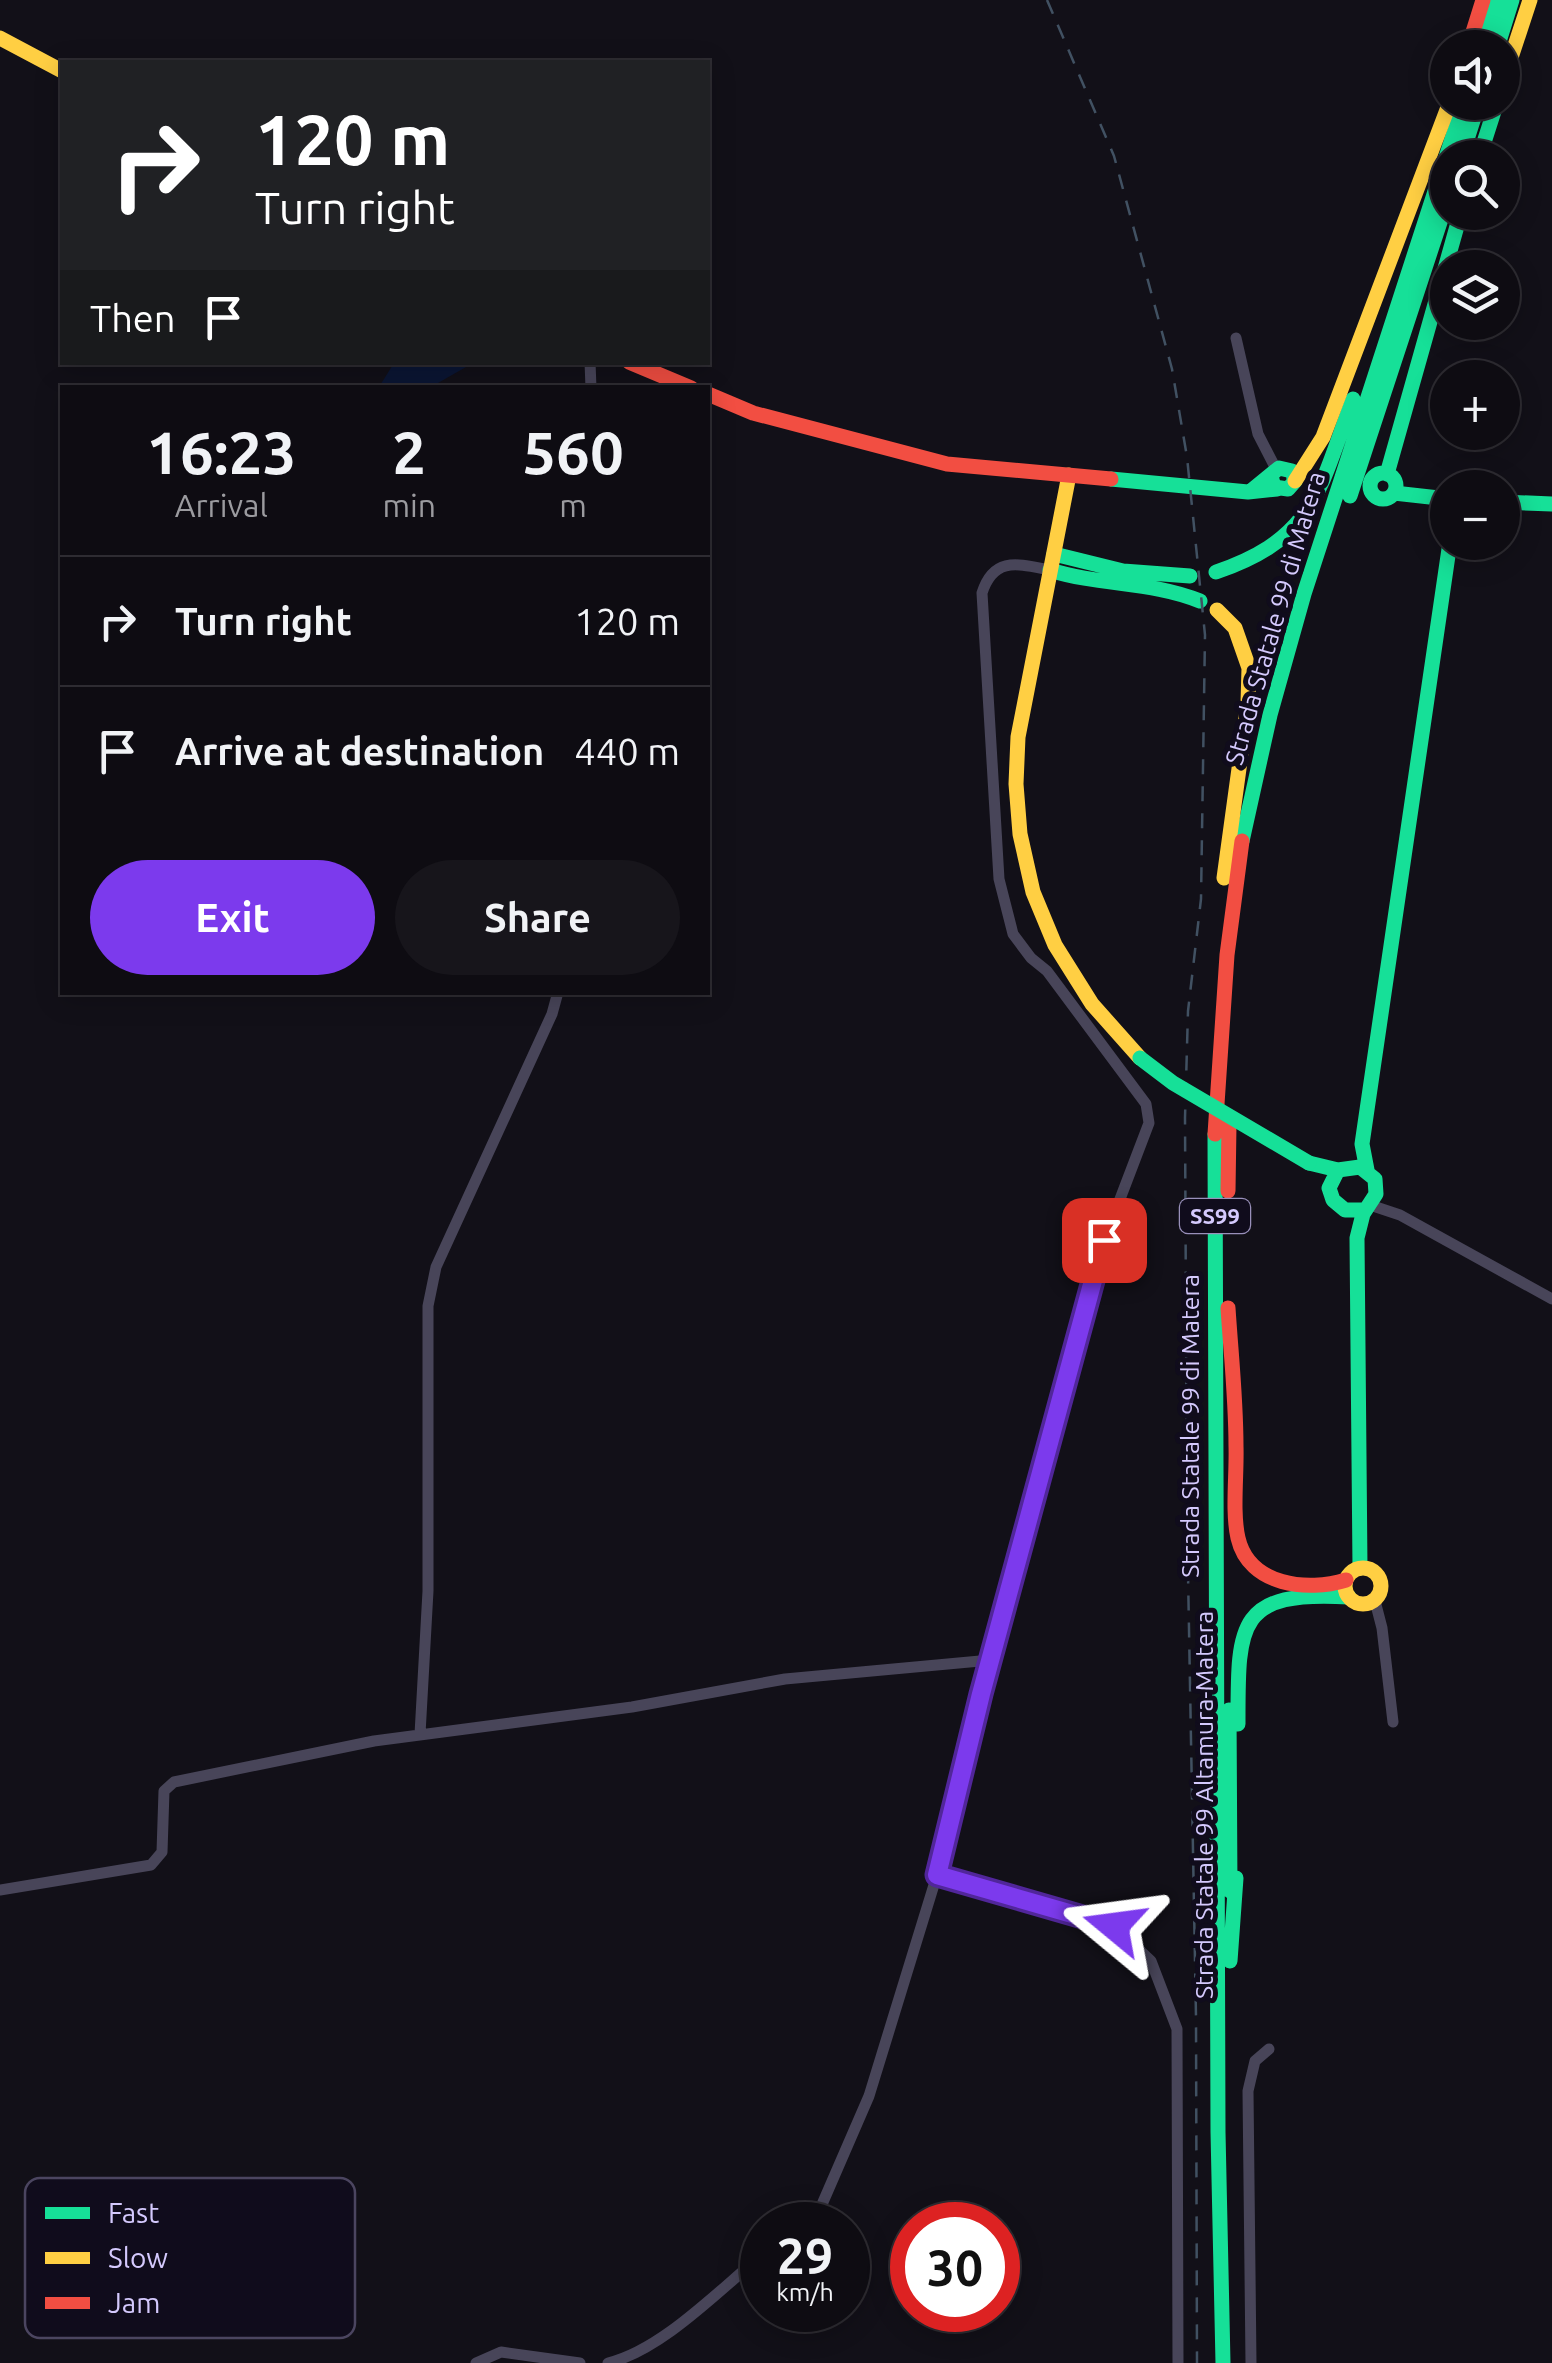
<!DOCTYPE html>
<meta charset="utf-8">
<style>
body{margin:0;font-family:Ubuntu,sans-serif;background:#17151b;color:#f1f3f6;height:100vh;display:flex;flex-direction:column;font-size:38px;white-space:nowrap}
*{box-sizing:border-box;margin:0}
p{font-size:32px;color:#9b9b9f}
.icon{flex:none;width:55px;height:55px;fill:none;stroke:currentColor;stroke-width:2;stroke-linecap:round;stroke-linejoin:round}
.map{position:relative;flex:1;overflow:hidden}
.panel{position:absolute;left:60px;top:385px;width:650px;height:610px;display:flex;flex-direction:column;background:#0e0c12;border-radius:0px;box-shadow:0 5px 25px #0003,0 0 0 2px #2e2c32}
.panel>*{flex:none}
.guide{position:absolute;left:60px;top:60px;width:650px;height:305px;border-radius:0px;box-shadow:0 5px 25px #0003,0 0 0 2px #2e2c32;background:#202124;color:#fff;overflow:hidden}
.buttons{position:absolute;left:1430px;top:30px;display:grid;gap:20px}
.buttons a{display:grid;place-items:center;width:90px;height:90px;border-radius:50%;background:#0e0c12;box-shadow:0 5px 25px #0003,0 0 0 2px #2e2c32;font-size:50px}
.speed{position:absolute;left:740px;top:2202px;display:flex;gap:20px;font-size:50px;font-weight:700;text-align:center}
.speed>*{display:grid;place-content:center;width:130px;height:130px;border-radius:50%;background:#0e0c12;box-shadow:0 5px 25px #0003,0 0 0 2px #2e2c32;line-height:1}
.speed small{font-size:25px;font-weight:400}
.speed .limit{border:15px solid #d22;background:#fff;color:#111}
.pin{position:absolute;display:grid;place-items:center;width:85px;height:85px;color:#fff;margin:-42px;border-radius:20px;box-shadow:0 5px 15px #0006}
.me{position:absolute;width:110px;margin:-55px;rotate:286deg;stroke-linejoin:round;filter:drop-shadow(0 0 8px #0008)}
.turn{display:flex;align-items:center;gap:35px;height:210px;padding:0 30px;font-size:45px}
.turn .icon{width:130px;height:130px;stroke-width:2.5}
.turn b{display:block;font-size:70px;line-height:85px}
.then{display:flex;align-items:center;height:95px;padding:0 30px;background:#0003;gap:20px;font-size:38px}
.eta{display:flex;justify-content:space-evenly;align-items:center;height:170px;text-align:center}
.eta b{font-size:60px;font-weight:700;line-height:70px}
.cta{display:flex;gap:20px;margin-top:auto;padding:20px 30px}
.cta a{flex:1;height:115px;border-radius:60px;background:#7c3aed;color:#fff;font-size:40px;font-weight:700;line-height:115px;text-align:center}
.cta a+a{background:#17151b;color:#f1f3f6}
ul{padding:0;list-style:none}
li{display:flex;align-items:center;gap:30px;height:130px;padding:0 30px;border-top:2px solid #2e2c32}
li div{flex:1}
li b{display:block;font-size:38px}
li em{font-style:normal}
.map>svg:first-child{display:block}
</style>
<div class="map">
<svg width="1552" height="2363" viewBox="0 0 1552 2363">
<rect width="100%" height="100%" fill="#121018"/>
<path fill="#0b1634" d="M 394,363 L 394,362 L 473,363 L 431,387 L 379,387 Z"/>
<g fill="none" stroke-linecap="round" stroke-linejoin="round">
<path stroke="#484559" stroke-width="11" d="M 1236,338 L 1258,434 L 1276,469
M 590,362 L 591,388
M 1370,1205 L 1400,1215 L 1552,1299
M 1375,1601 L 1382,1628 L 1393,1722
M 420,1734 L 428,1591 L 428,1306 L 436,1267 L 552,1014 L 558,992
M 937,1875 L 1114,1926 L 1151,1961 L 1177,2029 L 1178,2363
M 0,1890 L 151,1865 L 162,1852 L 164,1791 L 174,1782 L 374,1741 L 632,1707 L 785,1679 L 991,1660
M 800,2225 L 820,2209 L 869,2096 L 937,1875 L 981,1695 L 1104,1241 L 1149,1123 L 1146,1104 L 1047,971 L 1031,958 L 1013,934 L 999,879 L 982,593 C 994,556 1018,564 1050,570
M 476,2363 L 501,2352 L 580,2363
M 608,2363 C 662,2350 719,2290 762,2255
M 1251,2363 L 1248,2091 L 1255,2061 L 1269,2049"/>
<path stroke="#16e098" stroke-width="15" d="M 1482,48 L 1498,0
M 1497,48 L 1512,0
M 1461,158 L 1479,102
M 1479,158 L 1497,102
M1370 486a13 13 0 1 1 26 0a13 13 0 1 1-26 0Z
M 1387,474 L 1461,212
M 1111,479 L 1248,492 L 1277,489
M 1252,490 L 1279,468 L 1292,471 L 1295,481 L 1288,489 L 1274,487 L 1271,476
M 1394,493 L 1448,499
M 1350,496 L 1448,198
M 1502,502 L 1552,504
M 1054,554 L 1123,571 L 1190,576
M 1050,570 C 1100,586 1151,581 1200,601
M 1216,572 C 1316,538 1319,489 1353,399
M 1242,841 L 1270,715 L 1304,594 L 1464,102
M 1215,1134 L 1218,2132 L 1223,2363
M 1309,1163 L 1338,1170 L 1360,1167 L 1375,1179 L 1376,1194 L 1363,1214 L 1357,1238 L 1360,1568
M 1338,1170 L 1329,1188 L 1333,1200 L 1345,1210 L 1363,1210
M 1367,1170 L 1362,1144 L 1450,542
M 1229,1710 L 1230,1891
M 1238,1724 C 1238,1625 1236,1590 1349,1597
M 1230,1961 L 1236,1878"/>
<path stroke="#ffcf43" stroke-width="15" d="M 0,38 L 62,71
M 1502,85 L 1530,0
M 1069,475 L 1018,737 L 1016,784 L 1020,834 L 1033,892 L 1055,945 L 1092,1004 L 1140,1058
M 1295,481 L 1323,437 L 1450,102
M 1217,610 L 1235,628 L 1249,668 L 1248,703 L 1224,878
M1345 1586a18 18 0 1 1 36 0a18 18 0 1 1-36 0Z"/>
<path stroke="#f24e42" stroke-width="15" d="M 1468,48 L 1483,0
M 629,362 L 691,388
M 708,394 L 753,413 L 947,464 L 1111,479
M 1215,1134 L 1227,955 L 1242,841
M 1228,1191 L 1229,1125
M 1228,1308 C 1231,1354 1236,1400 1236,1446 C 1237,1473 1232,1512 1238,1538 C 1249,1586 1308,1592 1346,1580"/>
<path stroke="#415162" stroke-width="2.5" stroke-dasharray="15 12" stroke-linecap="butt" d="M 1047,0 L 1114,156 L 1172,369 L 1187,457 L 1205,635 L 1201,899 L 1188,1011 L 1185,1118 L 1187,1518 L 1196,2017 L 1197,2363"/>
<path stroke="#16e098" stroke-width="15" d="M 1140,1058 L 1173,1083 L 1309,1163"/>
</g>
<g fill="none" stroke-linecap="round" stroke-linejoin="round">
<defs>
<path id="route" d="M 1104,1240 L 981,1694 L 937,1875 L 1114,1926"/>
</defs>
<use href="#route" stroke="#51269a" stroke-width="25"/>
<use href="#route" stroke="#7c3aed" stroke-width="18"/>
</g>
<g text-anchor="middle" stroke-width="10" stroke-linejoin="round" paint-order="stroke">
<rect fill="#100c1c" stroke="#9990ba" stroke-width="2.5" x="1180" y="1199" width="70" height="34" rx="8"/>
<g font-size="22" font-weight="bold" fill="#d4c9fd">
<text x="1215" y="1224">SS99</text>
</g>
<g font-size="25" fill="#d4c9fd" stroke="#100c1c">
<text transform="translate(1275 618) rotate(-74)" y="9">Strada Statale 99 di Matera</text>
<text transform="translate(1190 1426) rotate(-90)" y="9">Strada Statale 99 di Matera</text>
<text transform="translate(1204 1805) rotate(-90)" y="9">Strada Statale 99 Altamura-Matera</text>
</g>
</g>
<rect x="25" y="2178" width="330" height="160" rx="15" fill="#100c1c" stroke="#4b4560" stroke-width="2.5"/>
<rect x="45" y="2207" width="45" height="12" fill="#16e098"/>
<rect x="45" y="2252" width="45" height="12" fill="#ffcf43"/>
<rect x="45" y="2297" width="45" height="12" fill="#f24e42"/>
<g font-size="28" fill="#d4c9fd">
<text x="108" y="2223">Fast</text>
<text x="108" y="2268">Slow</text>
<text x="108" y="2313">Jam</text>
</g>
</svg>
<div class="buttons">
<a><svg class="icon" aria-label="sound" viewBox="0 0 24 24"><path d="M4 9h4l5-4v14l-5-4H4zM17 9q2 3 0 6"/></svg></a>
<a><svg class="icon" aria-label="search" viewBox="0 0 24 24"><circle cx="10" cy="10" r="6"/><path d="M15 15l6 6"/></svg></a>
<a><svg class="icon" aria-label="layers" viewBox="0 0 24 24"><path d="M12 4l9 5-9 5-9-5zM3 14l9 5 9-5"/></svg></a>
<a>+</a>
<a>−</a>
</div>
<div class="speed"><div>29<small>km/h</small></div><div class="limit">30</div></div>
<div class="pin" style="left:1104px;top:1240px;background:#d93025"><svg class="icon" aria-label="arrive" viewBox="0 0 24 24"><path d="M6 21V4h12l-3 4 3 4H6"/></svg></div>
<svg class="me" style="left:1114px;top:1926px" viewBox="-20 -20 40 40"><path d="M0-17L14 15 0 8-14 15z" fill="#7c3aed" stroke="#fff" stroke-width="4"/></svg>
<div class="guide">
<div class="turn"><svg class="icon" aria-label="right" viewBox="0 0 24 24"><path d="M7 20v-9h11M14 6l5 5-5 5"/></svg><div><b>120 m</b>Turn right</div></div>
<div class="then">Then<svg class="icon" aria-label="arrive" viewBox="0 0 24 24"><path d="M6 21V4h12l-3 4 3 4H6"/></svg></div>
</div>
<section class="panel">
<div class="eta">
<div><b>16:23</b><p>Arrival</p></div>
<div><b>2</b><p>min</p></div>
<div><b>560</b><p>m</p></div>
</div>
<ul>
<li><svg class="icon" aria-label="right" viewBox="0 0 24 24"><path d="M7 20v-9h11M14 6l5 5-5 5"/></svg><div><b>Turn right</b></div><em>120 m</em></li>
<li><svg class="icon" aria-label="arrive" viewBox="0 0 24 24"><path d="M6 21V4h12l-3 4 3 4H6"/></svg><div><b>Arrive at destination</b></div><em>440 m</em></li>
</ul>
<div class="cta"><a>Exit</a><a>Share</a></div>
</section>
</div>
